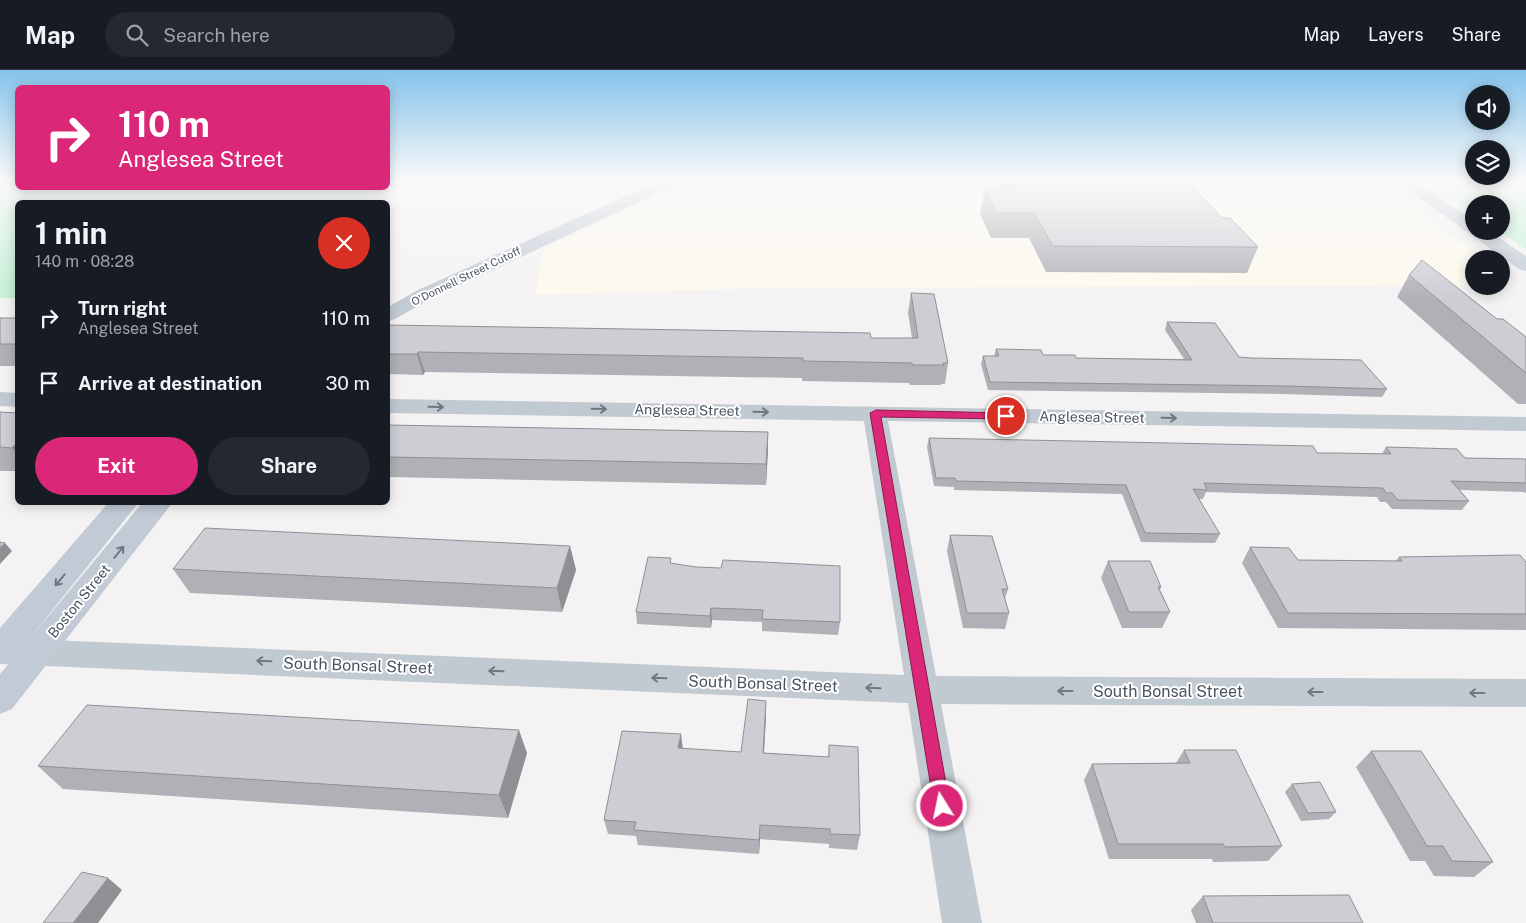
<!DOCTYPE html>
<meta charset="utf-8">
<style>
body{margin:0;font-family:"Public Sans",sans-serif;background:#242831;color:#f1f3f6;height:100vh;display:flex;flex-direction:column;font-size:19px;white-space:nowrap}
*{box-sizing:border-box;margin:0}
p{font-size:16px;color:#9ea1a6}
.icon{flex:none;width:28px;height:28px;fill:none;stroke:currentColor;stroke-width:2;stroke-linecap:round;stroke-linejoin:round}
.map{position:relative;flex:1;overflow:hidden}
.sheet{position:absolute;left:15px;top:130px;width:375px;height:305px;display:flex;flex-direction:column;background:#171b24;border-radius:8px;box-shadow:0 2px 12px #0003}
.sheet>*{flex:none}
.top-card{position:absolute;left:15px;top:15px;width:375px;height:105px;border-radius:8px;box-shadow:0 2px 12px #0003;background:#db2777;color:#fff;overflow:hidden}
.tools{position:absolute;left:1465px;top:15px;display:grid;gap:10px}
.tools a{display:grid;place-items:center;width:45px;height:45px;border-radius:50%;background:#171b24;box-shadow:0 2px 12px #0003;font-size:25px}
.pin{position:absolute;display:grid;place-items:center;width:42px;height:42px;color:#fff;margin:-21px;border:2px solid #fff;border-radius:50%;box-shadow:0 1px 5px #0007}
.me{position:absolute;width:55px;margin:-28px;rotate:350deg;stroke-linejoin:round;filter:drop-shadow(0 0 4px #0008)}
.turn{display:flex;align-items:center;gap:18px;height:105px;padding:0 20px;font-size:22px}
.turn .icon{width:65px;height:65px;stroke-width:2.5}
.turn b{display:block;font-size:35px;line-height:42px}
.round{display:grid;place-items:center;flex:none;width:52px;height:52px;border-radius:26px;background:#242831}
.head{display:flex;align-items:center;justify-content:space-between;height:85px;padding:0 20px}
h1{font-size:30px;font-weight:700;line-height:38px}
.primary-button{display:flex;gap:10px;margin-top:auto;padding:10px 20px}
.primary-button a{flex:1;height:58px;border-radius:30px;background:#db2777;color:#fff;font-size:20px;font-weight:700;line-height:58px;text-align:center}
.primary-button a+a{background:#242831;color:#f1f3f6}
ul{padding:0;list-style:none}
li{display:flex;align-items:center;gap:15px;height:65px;padding:0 20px}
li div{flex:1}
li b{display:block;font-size:19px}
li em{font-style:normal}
header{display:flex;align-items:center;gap:30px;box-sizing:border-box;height:70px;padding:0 25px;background:#171b24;border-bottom:1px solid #363941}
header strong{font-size:24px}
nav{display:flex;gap:28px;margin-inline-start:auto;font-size:18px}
.search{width:350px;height:45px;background:#242831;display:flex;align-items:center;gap:12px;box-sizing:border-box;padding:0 18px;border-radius:28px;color:#9ea1a6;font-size:19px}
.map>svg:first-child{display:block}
</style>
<header>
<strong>Map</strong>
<div class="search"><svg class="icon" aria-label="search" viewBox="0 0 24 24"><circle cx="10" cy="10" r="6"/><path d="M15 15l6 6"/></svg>Search here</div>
<nav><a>Map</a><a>Layers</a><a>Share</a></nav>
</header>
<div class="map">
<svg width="1526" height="853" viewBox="0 0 1526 853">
<rect width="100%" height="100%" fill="#f4f2f2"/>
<path fill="#fdf9ee" d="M 691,111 L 1377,111 L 1483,189 L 1474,189 L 1474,215 L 765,218 L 536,225 L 541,186 L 547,178 Z"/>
<path fill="#c3f0d6" d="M 0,111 L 17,111 L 18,118 L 375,118 L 361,132 L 18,132 L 17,228 L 0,228 Z
M 1426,111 L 1526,111 L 1526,179 L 1500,161 L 1501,134 L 1474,134 L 1474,143 Z"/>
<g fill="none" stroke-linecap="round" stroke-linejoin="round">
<path fill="#c1c9d1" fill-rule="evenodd" d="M 0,322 L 18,323 L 18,337 L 0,336 Z
M 388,329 L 1526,347 L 1526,361 L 888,351 L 936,606 L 1526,609 L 1526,637 L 941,634 L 982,853 L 942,853 L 908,633 L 0,594 L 0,568 L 904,605 L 864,351 L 388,343 Z"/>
<path fill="#c1cad5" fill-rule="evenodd" d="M 659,111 L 680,111 L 678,114 L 432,228 L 395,249 L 388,251 L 388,237 L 418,220 Z
M 1396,111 L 1415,111 L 1474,151 L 1474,161 L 1489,161 L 1526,186 L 1526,201 L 1519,199 Z
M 109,432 L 139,432 L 27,572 L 143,432 L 173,432 L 12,639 L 0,644 L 0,604 L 11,591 L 0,594 L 0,558 Z"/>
</g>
<path fill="#afb1b6" d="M 1001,111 L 1187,111 L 1222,148 L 1258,177 L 1247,203 L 1046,202 L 1029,168 L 991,168 L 980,144 L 985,119 L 1000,119 Z
M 1409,205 L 1497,249 L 1526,267 L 1526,334 L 1518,334 L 1397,227 Z
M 911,223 L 948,293 L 945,314 L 941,314 L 941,315 L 910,315 L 909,313 L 802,311 L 802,308 L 425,302 L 423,305 L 388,304 L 388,255 L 871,268 L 912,268 L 908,243 Z
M 0,248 L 18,248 L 18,296 L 0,296 Z
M 1167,252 L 1239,287 L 1387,319 L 1382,327 L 1283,324 L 988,320 L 981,294 L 983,286 L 994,286 L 996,279 L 1043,285 L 1076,288 L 1184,289 L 1165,260 Z
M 0,342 L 18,343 L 18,401 L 0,401 Z
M 388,355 L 768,362 L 766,415 L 388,407 Z
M 929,368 L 1317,383 L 1382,384 L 1386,377 L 1465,388 L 1526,389 L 1526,423 L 1524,422 L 1460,420 L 1469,431 L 1462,440 L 1392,439 L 1386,432 L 1380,432 L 1377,427 L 1206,422 L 1203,429 L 1199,429 L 1220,464 L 1215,473 L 1141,472 L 1122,424 L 954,420 L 954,417 L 934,416 L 927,377 Z
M 950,465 L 1008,519 L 1005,528 L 1009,543 L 1005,559 L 963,558 L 947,481 Z
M 570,476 L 576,500 L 562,542 L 190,523 L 173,499 Z
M 1250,477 L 1298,490 L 1396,491 L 1399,487 L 1526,492 L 1526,560 L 1278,558 L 1242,493 Z
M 671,488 L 671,493 L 840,552 L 838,565 L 762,561 L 762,552 L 712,550 L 711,558 L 637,554 L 636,542 Z
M 1108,491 L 1161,517 L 1160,520 L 1170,542 L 1162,558 L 1122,558 L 1101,508 Z
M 766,646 L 764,683 L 828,687 L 829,675 L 860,765 L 857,780 L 829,778 L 829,774 L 760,769 L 759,784 L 638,775 L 636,766 L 608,764 L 604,750 L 741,682 Z
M 1184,680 L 1282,776 L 1268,791 L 1213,792 L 1212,789 L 1109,789 L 1084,710 L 1092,694 L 1176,693 Z
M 1371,681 L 1493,792 L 1474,807 L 1434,806 L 1425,791 L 1410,791 L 1356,697 Z
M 527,683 L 508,748 L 63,719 L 38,696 Z
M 1292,714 L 1336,742 L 1329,749 L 1301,751 L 1285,722 Z
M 1203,826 L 1363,853 L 1196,853 L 1191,840 Z"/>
<path fill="#8f9094" d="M 418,282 L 425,302 L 423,305 L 417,284 Z
M 768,362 L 768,382 L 766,415 L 766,394 Z
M 18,372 L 18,385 L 12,378 Z
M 5,473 L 12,481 L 0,494 L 0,478 Z
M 570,476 L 576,500 L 562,542 L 557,518 Z
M 711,538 L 712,550 L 711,558 L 710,546 Z
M 766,631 L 766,646 L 763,698 L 763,683 Z
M 519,660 L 527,683 L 508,748 L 499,725 Z
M 681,664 L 683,680 L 678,678 Z
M 760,755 L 760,769 L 759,784 L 759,770 Z
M 108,808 L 122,820 L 98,853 L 73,853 Z"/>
<path fill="#ccced4" stroke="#8f9094" d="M 1012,111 L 1187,111 L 1222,148 L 1230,148 L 1258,177 L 1053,176 L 1034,143 L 996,143 L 985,119 L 1017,119 Z
M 1422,190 L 1497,249 L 1503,249 L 1526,267 L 1526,303 L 1409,205 Z
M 911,223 L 934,224 L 948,293 L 943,293 L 944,295 L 912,295 L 912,293 L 803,291 L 803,288 L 418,282 L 417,284 L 388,284 L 388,255 L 870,263 L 871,268 L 918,268 Z
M 0,248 L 18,248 L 18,274 L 0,274 Z
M 1167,252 L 1215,253 L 1239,287 L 1251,288 L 1361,290 L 1387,319 L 1287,316 L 990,312 L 983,286 L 999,286 L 996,279 L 1041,280 L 1043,285 L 1075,285 L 1076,288 L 1192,290 Z
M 0,342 L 18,343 L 18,372 L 12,378 L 0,377 Z
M 388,355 L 768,362 L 766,394 L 388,387 Z
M 929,368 L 1313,376 L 1317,383 L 1336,383 L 1391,384 L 1386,377 L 1457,379 L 1465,388 L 1526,389 L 1526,413 L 1451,411 L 1469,431 L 1398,430 L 1392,423 L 1386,423 L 1383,418 L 1204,413 L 1207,420 L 1193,419 L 1220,464 L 1145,463 L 1126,415 L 956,411 L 955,408 L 936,408 Z
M 205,458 L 570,476 L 557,518 L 173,499 Z
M 950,465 L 992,466 L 1008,519 L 1002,519 L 1009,543 L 967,543 Z
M 0,472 L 5,473 L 0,478 Z
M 1250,477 L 1289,478 L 1298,490 L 1402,491 L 1399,487 L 1520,485 L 1526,492 L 1526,544 L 1288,543 Z
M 648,487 L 671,488 L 670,493 L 696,497 L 721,498 L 723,490 L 840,496 L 840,552 L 762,549 L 763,540 L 739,539 L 711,538 L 710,546 L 636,542 Z
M 1108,491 L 1150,491 L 1161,517 L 1158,517 L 1170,542 L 1129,542 Z
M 748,629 L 766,631 L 763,683 L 829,687 L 829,675 L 858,677 L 860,765 L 830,764 L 830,759 L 760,755 L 759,770 L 634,760 L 636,752 L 604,750 L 622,661 L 681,664 L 678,678 L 741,682 Z
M 87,635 L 519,660 L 499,725 L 38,696 Z
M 1184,680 L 1236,680 L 1282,776 L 1225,777 L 1223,774 L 1118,774 L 1092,694 L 1190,693 Z
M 1371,681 L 1421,681 L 1493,792 L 1452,791 L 1443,776 L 1427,776 Z
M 1320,712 L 1336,742 L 1308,743 L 1292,714 Z
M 82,802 L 108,808 L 73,853 L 43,853 Z
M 1349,825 L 1363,853 L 1213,853 L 1203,826 Z"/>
<defs><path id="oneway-shaft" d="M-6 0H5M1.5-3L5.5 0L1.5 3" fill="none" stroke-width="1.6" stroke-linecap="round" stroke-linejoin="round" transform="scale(1.25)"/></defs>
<g stroke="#6e7882">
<use href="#oneway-shaft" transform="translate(436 337) rotate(1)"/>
<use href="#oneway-shaft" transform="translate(599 339) rotate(1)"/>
<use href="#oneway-shaft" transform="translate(761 342) rotate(1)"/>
<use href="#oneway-shaft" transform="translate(1169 348) rotate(1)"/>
<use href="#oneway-shaft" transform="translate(264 591) rotate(-178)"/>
<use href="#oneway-shaft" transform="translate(496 601) rotate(-178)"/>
<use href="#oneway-shaft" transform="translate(659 608) rotate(-178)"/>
<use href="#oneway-shaft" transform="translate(873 618) rotate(-178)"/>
<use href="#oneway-shaft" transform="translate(1065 621) rotate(-180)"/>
<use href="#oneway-shaft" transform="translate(1315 622) rotate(-180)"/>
<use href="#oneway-shaft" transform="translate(1477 623) rotate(-180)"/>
</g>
<g stroke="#6e7883">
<use href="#oneway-shaft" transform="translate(119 482) rotate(-51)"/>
<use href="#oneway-shaft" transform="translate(60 510) rotate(130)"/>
</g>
<linearGradient id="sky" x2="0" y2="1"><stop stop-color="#85c2ea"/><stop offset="0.48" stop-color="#faf9f9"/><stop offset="1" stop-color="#faf9f9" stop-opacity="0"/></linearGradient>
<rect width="1526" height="230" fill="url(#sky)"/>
<path fill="#db2777" stroke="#8e194d" d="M 876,340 L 1006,343 L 1011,346 L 1006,349 L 881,347 L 950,736 L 948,742 L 942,744 L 936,742 L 934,736 L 870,343 Z"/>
<g text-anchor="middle" stroke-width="4" stroke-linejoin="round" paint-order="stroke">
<g font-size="11" fill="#4a5560" stroke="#fff">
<text transform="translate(466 206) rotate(-26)" y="4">O'Donnell Street Cutoff</text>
</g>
<g font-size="14" fill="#4a5560" stroke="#fff">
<text transform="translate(687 340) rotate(1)" y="5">Anglesea Street</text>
<text transform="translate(1092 347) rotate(1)" y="5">Anglesea Street</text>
<text transform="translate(79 531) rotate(-51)" y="5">Boston Street</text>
</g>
<g font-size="16" fill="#4a5560" stroke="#fff">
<text transform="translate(358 595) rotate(2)" y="6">South Bonsal Street</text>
<text transform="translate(763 613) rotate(2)" y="6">South Bonsal Street</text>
<text x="1168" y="627">South Bonsal Street</text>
</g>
</g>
</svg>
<div class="tools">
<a><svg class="icon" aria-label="sound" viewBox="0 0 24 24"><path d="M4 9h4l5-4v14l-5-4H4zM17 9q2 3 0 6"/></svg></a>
<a><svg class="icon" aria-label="layers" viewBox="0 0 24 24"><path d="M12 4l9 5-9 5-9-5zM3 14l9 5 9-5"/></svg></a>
<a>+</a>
<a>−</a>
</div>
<div class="pin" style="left:1006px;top:346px;background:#d93025"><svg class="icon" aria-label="arrive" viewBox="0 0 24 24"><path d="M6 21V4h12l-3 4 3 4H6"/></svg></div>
<svg class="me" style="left:942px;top:736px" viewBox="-20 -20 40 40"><circle r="17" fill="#db2777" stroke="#fff" stroke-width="3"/><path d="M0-11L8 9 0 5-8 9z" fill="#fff"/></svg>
<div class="top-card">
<div class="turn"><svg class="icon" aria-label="right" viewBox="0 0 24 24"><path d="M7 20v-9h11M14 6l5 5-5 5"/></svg><div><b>110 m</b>Anglesea Street</div></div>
</div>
<section class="sheet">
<div class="head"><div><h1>1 min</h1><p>140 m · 08:28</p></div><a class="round" style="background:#d93025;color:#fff"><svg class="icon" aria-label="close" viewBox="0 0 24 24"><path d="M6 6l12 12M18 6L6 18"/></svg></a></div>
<ul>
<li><svg class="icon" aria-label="right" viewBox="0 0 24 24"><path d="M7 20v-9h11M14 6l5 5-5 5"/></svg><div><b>Turn right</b><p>Anglesea Street</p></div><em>110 m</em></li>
<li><svg class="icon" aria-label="arrive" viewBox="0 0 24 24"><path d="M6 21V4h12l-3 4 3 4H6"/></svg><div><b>Arrive at destination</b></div><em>30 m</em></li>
</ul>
<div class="primary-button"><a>Exit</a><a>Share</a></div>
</section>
</div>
